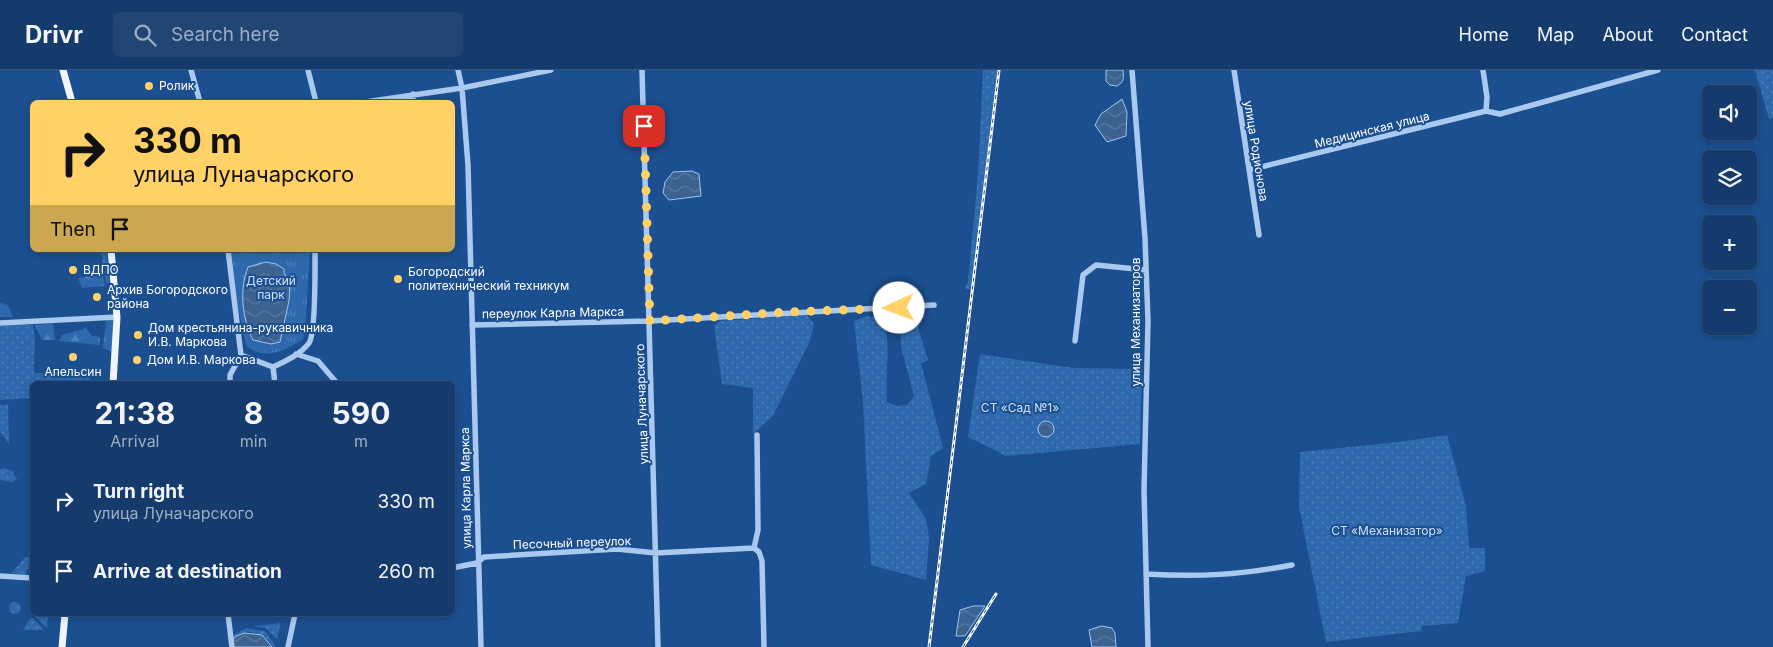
<!DOCTYPE html>
<meta charset="utf-8">
<style>
body{margin:0;font-family:Inter,sans-serif;background:#214673;color:#f1f3f6;height:100vh;display:flex;flex-direction:column;font-size:19px;white-space:nowrap}
*{box-sizing:border-box;margin:0}
p{font-size:16px;color:#9dadc1}
.icon{flex:none;width:28px;height:28px;fill:none;stroke:currentColor;stroke-width:2;stroke-linecap:round;stroke-linejoin:round}
.map{position:relative;flex:1;overflow:hidden}
.details{position:absolute;left:30px;top:311px;width:425px;height:235px;display:flex;flex-direction:column;background:#143b6b;border-radius:8px;box-shadow:0 2px 8px #0003,0 0 0 1px #33557e}
.details>*{flex:none}
.hud{position:absolute;left:30px;top:30px;width:425px;height:152px;border-radius:8px;box-shadow:0 2px 8px #0003,0 0 0 1px #33557e;background:#ffd166;color:#111;overflow:hidden}
.buttons{position:absolute;left:1702px;top:15px;display:grid;gap:10px}
.buttons a{display:grid;place-items:center;width:55px;height:55px;border-radius:8px;background:#143b6b;box-shadow:0 2px 8px #0003,0 0 0 1px #33557e;font-size:25px}
.pin{position:absolute;display:grid;place-items:center;width:42px;height:42px;color:#fff;margin:-21px;border-radius:10px;box-shadow:0 2px 8px #0006}
.me{position:absolute;width:55px;margin:-28px;rotate:268deg;stroke-linejoin:round;filter:drop-shadow(0 0 4px #0008)}
.turn{display:flex;align-items:center;gap:18px;height:105px;padding:0 20px;font-size:22px}
.turn .icon{width:65px;height:65px;stroke-width:2.5}
.turn b{display:block;font-size:35px;line-height:42px}
.then{display:flex;align-items:center;height:48px;padding:0 20px;background:#0003;gap:10px;font-size:19px}
.eta{display:flex;justify-content:space-evenly;align-items:center;height:85px;text-align:center}
.eta b{font-size:30px;font-weight:700;line-height:35px}
ul{padding:0;list-style:none}
li{display:flex;align-items:center;gap:15px;height:70px;padding:0 20px}
li div{flex:1}
li b{display:block;font-size:19px}
li em{font-style:normal}
header{display:flex;align-items:center;gap:30px;box-sizing:border-box;height:70px;padding:0 25px;background:#143b6b;border-bottom:1px solid #33557e}
header strong{font-size:24px}
nav{display:flex;gap:28px;margin-inline-start:auto;font-size:18px}
.search{width:350px;height:45px;background:#214673;display:flex;align-items:center;gap:12px;box-sizing:border-box;padding:0 18px;border-radius:8px;color:#9dadc1;font-size:19px}
.map>svg:first-child{display:block}
</style>
<header>
<strong>Drivr</strong>
<div class="search"><svg class="icon" aria-label="search" viewBox="0 0 24 24"><circle cx="10" cy="10" r="6"/><path d="M15 15l6 6"/></svg>Search here</div>
<nav><a>Home</a><a>Map</a><a>About</a><a>Contact</a></nav>
</header>
<div class="map">
<svg width="1773" height="577" viewBox="0 0 1773 577">
<defs>
<pattern id="grass-dots" width="8" height="8" patternUnits="userSpaceOnUse" patternTransform="scale(1.25)"><rect width="8" height="8" fill="#2e69ad"/><path d="M2 2h.1M6 6h.1" fill="none" stroke="#4d80b9" stroke-width="1.8" stroke-linecap="round"/></pattern>
<pattern id="forest-firs" width="22" height="20" patternUnits="userSpaceOnUse" patternTransform="scale(1.25)"><rect width="22" height="20" fill="#2e69ad"/><path d="M5 1l3.5 6h-7zM16 11l3.5 6h-7z" fill="#4d80b9"/></pattern>
<pattern id="park-tufts" width="24" height="20" patternUnits="userSpaceOnUse" patternTransform="scale(1.25)"><rect width="24" height="20" fill="#2e69ad"/><path d="M3 7l-1-3M5 7V3M7 7l1-3M15 17l-1-3M17 17v-4M19 17l1-3" fill="none" stroke="#4d80b9"/></pattern>
<pattern id="water-waves" width="16" height="10" patternUnits="userSpaceOnUse" patternTransform="scale(1.25)"><rect width="16" height="10" fill="#3c6290"/><path d="M0 5q4-4 8 0t8 0" fill="none" stroke="#597aa1"/></pattern>
</defs>
<rect width="100%" height="100%" fill="#1b4f8f"/>
<path fill="url(#grass-dots)" d="M 983,0 L 998,0 L 971,220 L 965,218 L 968,211 L 978,105 Z
M 1755,0 L 1773,0 L 1773,48 L 1769,49 Z
M 807,245 L 814,254 L 810,271 L 773,346 L 753,364 L 753,318 L 722,314 L 714,256 L 719,251 Z
M 914,245 L 928,290 L 921,293 L 943,378 L 931,386 L 926,414 L 909,423 L 926,449 L 929,468 L 926,510 L 871,495 L 863,332 L 854,251 L 867,246 L 884,249 C 891,275 885,305 887,332 L 897,336 L 907,335 L 914,326 L 901,277 L 900,246 Z
M 20,254 L 33,255 L 35,271 L 34,303 L 90,305 L 90,312 L 100,312 L 100,314 L 32,314 L 32,328 L 0,330 L 0,256 Z
M 980,284 L 1073,298 L 1142,299 L 1140,374 L 1006,386 L 968,367 Z
M 8,334 L 9,374 L 0,362 L 0,335 Z
M 1447,365 L 1466,436 L 1469,478 L 1485,478 L 1485,501 L 1466,506 L 1458,553 L 1422,556 L 1421,561 L 1326,572 L 1299,437 L 1300,382 L 1398,372 Z
M 4,398 L 12,401 L 17,409 L 12,412 L 0,410 L 0,399 Z
M 25,487 L 30,488 L 26,505 L 12,503 Z
M9 538a6 6 0 1 1 12 0a6 6 0 1 1-12 0Z
M 37,544 L 48,544 L 47,558 L 35,546 Z
M 30,548 L 33,548 L 44,560 L 23,560 Z
M 281,553 L 277,569 L 265,558 L 253,556 Z
M 246,558 L 265,561 L 276,577 L 273,577 C 264,562 245,556 232,570 L 233,565 Z"/>
<path fill="url(#forest-firs)" d="M 101,180 L 106,180 L 110,212 L 106,214 Z
M 103,205 L 105,216 L 82,218 L 78,208 Z
M 0,233 L 8,235 L 13,247 L 0,247 Z
M 113,249 L 112,282 L 103,278 L 106,251 Z
M 53,253 L 55,270 L 42,270 L 35,255 Z
M 86,258 L 92,266 L 100,267 L 100,275 L 59,271 L 62,265 Z"/>
<path fill="url(#park-tufts)" d="M 230,180 L 310,180 L 305,263 L 302,270 C 287,280 261,292 246,275 L 238,238 Z"/>
<path fill="url(#water-waves)" stroke="#9cc4f0" d="M 1106,0 L 1123,0 C 1124,8 1124,12 1117,16 L 1110,15 L 1106,11 Z
M 1122,29 L 1127,42 L 1126,66 L 1107,72 L 1095,55 L 1101,44 Z
M 692,101 L 699,104 L 701,126 L 669,130 L 663,123 L 665,112 L 673,102 Z
M 266,192 L 276,194 L 284,199 L 284,203 L 290,213 L 289,231 L 280,272 L 271,274 L 253,270 C 242,248 239,220 248,197 Z
M1038 359a8 8 0 1 1 16 0a8 8 0 1 1-16 0Z
M 973,536 L 985,536 L 965,566 L 956,566 L 960,540 Z
M 1101,556 L 1112,558 L 1115,563 L 1116,577 L 1092,577 L 1089,560 Z
M 245,563 L 262,565 L 272,577 L 233,577 L 232,571 L 236,566 Z"/>
<g fill="none" stroke-linecap="round" stroke-linejoin="round">
<path stroke="#a9c9ee" stroke-width="5.5" d="M 191,0 L 200,32
M 308,0 L 316,32
M 458,0 L 462,18 L 468,95 L 481,577
M 642,0 L 658,577
M 1132,0 L 1145,168 L 1148,251 L 1144,420 L 1148,577
M 1234,0 L 1259,165
M 1483,0 L 1487,27 L 1486,41
M 413,24 L 413,32
M 365,32 L 462,18 L 551,0
M 1249,100 L 1486,41 L 1500,44 L 1658,0
M 228,180 L 241,285
M 0,253 L 117,247
M 472,255 L 650,251 L 934,235
M 1075,271 L 1083,205 L 1096,195 L 1146,200
M 296,284 L 318,291 L 336,312 L 341,314
M 241,285 L 273,297
M 273,297 C 286,291 301,284 309,273 C 316,264 315,195 315,180
M 273,297 L 275,314
M 230,314 L 230,305 L 241,285
M 757,365 L 758,460 L 754,478 L 759,482 L 762,491 L 764,577
M 452,498 L 477,493 L 484,487 L 617,479 L 656,483 L 754,478
M 1146,504 C 1199,507 1240,505 1292,495
M 0,506 L 32,508
M 228,544 L 232,577
M 288,577 L 295,544"/>
<path stroke="#f0f6ff" stroke-width="7" d="M 63,0 L 72,32
M 111,180 L 117,247 L 113,314
M 62,577 L 65,544"/>
<defs>
<path id="rail" d="M 929,577 L 999,0
M 963,577 L 996,524"/>
</defs>
<use href="#rail" stroke="#fff" stroke-width="3"/>
<use href="#rail" stroke="#1b4f8f" stroke-width="1" stroke-dasharray="4" stroke-linecap="butt"/>
</g>
<g fill="none" stroke-linecap="round" stroke-linejoin="round">
<path stroke="#ffd166" stroke-width="9" stroke-dasharray="0 16.2" d="M 644,56 L 650,251 L 788,242 L 899,238"/>
</g>
<g fill="#ffd166" stroke="#1b4f8f" stroke-width="2">
<circle cx="149" cy="16" r="5"/>
<circle cx="73" cy="200" r="5"/>
<circle cx="398" cy="209" r="5"/>
<circle cx="97" cy="227" r="5"/>
<circle cx="138" cy="265" r="5"/>
<circle cx="73" cy="287" r="5"/>
<circle cx="137" cy="290" r="5"/>
</g>
<g text-anchor="middle" stroke-width="4" stroke-linejoin="round" paint-order="stroke">
<g font-size="12" fill="#fff" stroke="#1b4f8f" text-anchor="start">
<text x="159" y="20">Ролик</text>
<text x="83" y="204">ВДПО</text>
<text x="408" y="206">Богородский<tspan x="408" dy="14">политехнический техникум</tspan></text>
<text x="107" y="224">Архив Богородского<tspan x="107" dy="14">района</tspan></text>
<text x="148" y="262">Дом крестьянина-рукавичника<tspan x="148" dy="14">И.В. Маркова</tspan></text>
<text x="147" y="294">Дом И.В. Маркова</text>
<text x="73" y="306" text-anchor="middle">Апельсин</text>
</g>
<g font-size="12" fill="#fff" stroke="#1b4f8f">
<text transform="translate(1372 60) rotate(-14)" y="4">Медицинская улица</text>
<text transform="translate(1256 81) rotate(81)" y="4">улица Родионова</text>
<text transform="translate(553 243) rotate(-1)" y="4">переулок Карла Маркса</text>
<text transform="translate(1136 252) rotate(-90)" y="4">улица Механизаторов</text>
<text transform="translate(642 334) rotate(-92)" y="4">улица Луначарского</text>
<text transform="translate(466 418) rotate(-91)" y="4">улица Карла Маркса</text>
<text transform="translate(572 473) rotate(-2)" y="4">Песочный переулок</text>
</g>
<g font-size="12" fill="#cfe3fa" stroke="#1b4f8f">
<text x="271" y="215">Детский<tspan x="271" dy="14">парк</tspan></text>
<text x="1020" y="342">СТ «Сад №1»</text>
<text x="1387" y="465">СТ «Механизатор»</text>
</g>
</g>
</svg>
<div class="buttons">
<a><svg class="icon" aria-label="sound" viewBox="0 0 24 24"><path d="M4 9h4l5-4v14l-5-4H4zM17 9q2 3 0 6"/></svg></a>
<a><svg class="icon" aria-label="layers" viewBox="0 0 24 24"><path d="M12 4l9 5-9 5-9-5zM3 14l9 5 9-5"/></svg></a>
<a>+</a>
<a>−</a>
</div>
<div class="pin" style="left:644px;top:56px;background:#d93025"><svg class="icon" aria-label="arrive" viewBox="0 0 24 24"><path d="M6 21V4h12l-3 4 3 4H6"/></svg></div>
<svg class="me" style="left:899px;top:238px" viewBox="-20 -20 40 40"><circle r="19" fill="#fff"/><path d="M0-13L10 11 0 6-10 11z" fill="#ffd166"/></svg>
<div class="hud">
<div class="turn"><svg class="icon" aria-label="right" viewBox="0 0 24 24"><path d="M7 20v-9h11M14 6l5 5-5 5"/></svg><div><b>330 m</b>улица Луначарского</div></div>
<div class="then">Then<svg class="icon" aria-label="arrive" viewBox="0 0 24 24"><path d="M6 21V4h12l-3 4 3 4H6"/></svg></div>
</div>
<section class="details">
<div class="eta">
<div><b>21:38</b><p>Arrival</p></div>
<div><b>8</b><p>min</p></div>
<div><b>590</b><p>m</p></div>
</div>
<ul>
<li><svg class="icon" aria-label="right" viewBox="0 0 24 24"><path d="M7 20v-9h11M14 6l5 5-5 5"/></svg><div><b>Turn right</b><p>улица Луначарского</p></div><em>330 m</em></li>
<li><svg class="icon" aria-label="arrive" viewBox="0 0 24 24"><path d="M6 21V4h12l-3 4 3 4H6"/></svg><div><b>Arrive at destination</b></div><em>260 m</em></li>
</ul>
</section>
</div>
